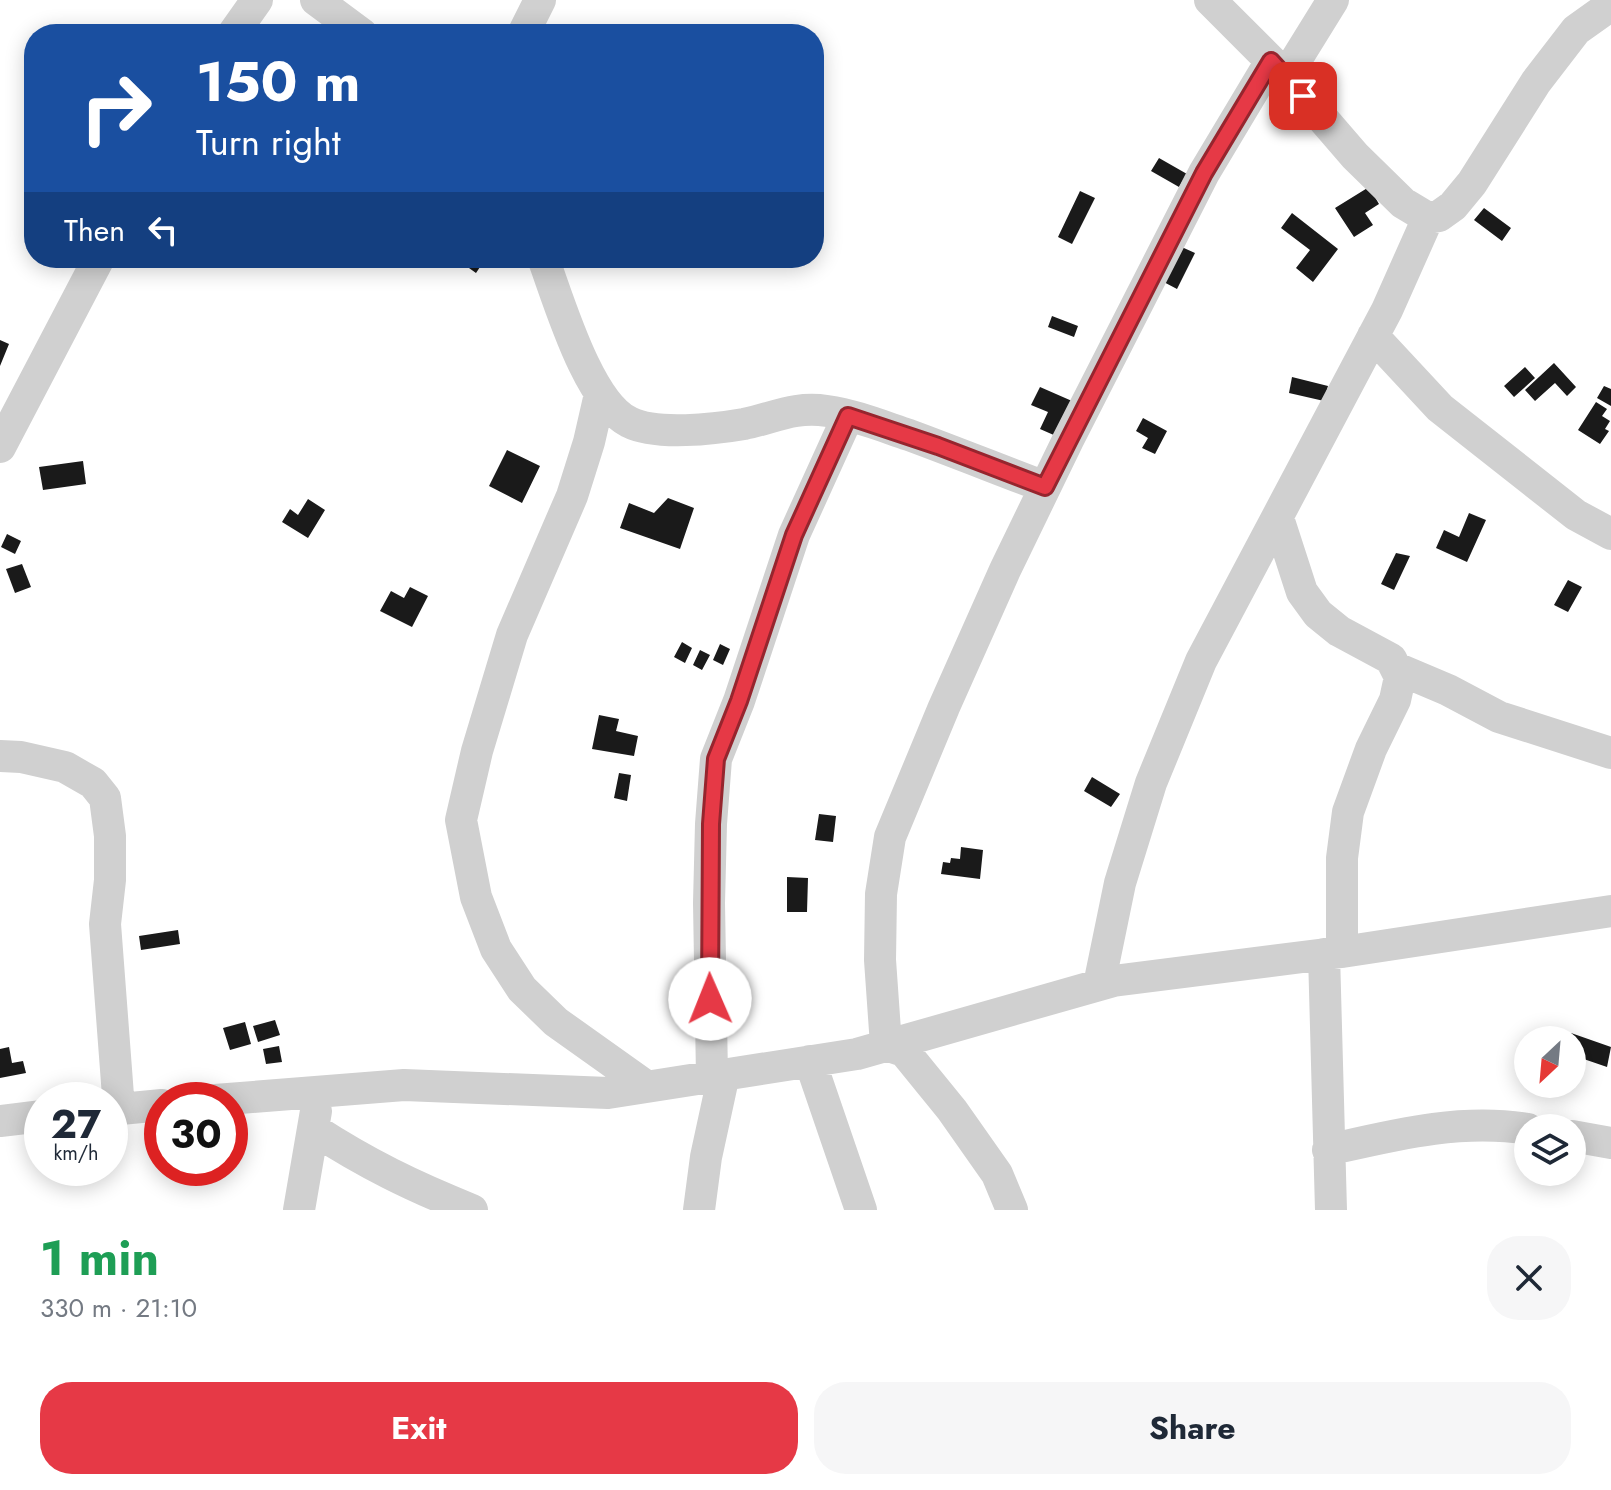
<!DOCTYPE html>
<meta charset="utf-8">
<style>
body{margin:0;font-family:Jost,sans-serif;background:#f6f6f7;color:#1f2937;height:100vh;display:flex;flex-direction:column;font-size:30px;white-space:nowrap}
*{box-sizing:border-box;margin:0}
p{font-size:26px;color:#747a83}
.icon{flex:none;width:44px;height:44px;fill:none;stroke:currentColor;stroke-width:2;stroke-linecap:round;stroke-linejoin:round}
.map{position:relative;height:1210px;overflow:hidden}
.sheet{display:flex;flex-direction:column;background:#fff;flex:1}
.sheet>*{flex:none}
.hud{position:absolute;left:24px;top:24px;width:800px;height:244px;border-radius:32px;box-shadow:0 4px 20px #0003;background:#1a4fa0;color:#fff;overflow:hidden}
.needle{width:52px;rotate:206deg}
.fabs{position:absolute;left:1514px;top:1026px;display:grid;gap:16px}
.fabs a{display:grid;place-items:center;width:72px;height:72px;border-radius:50%;background:#fff;box-shadow:0 4px 20px #0003;font-size:40px}
.speed{position:absolute;left:24px;top:1082px;display:flex;gap:16px;font-size:40px;font-weight:700;text-align:center}
.speed>*{display:grid;place-content:center;width:104px;height:104px;border-radius:50%;background:#fff;box-shadow:0 4px 20px #0003;line-height:1}
.speed small{font-size:20px;font-weight:400}
.speed .limit{border:12px solid #d22;background:#fff;color:#111}
.pin{position:absolute;display:grid;place-items:center;width:68px;height:68px;color:#fff;margin:-34px;border-radius:16px;box-shadow:0 4px 12px #0006}
.me{position:absolute;width:88px;margin:-44px;rotate:359deg;stroke-linejoin:round;filter:drop-shadow(0 0 6px #0008)}
.turn{display:flex;align-items:center;gap:28px;height:168px;padding:0 40px;font-size:36px}
.turn .icon{width:104px;height:104px;stroke-width:2.5}
.turn b{display:block;font-size:56px;line-height:68px}
.then{display:flex;align-items:center;height:76px;padding:0 40px;background:#0003;gap:16px;font-size:30px}
.round{display:grid;place-items:center;flex:none;width:84px;height:84px;border-radius:32px;background:#f6f6f7}
.headline{display:flex;align-items:center;justify-content:space-between;height:136px;padding:0 40px}
h1{font-size:48px;font-weight:700;line-height:60px;color:#1e9e55}
.button{display:flex;gap:16px;margin-top:auto;padding:16px 40px}
.button a{flex:1;height:92px;border-radius:32px;background:#e63946;color:#fff;font-size:32px;font-weight:700;line-height:92px;text-align:center}
.button a+a{background:#f6f6f7;color:#1f2937}
.map>svg:first-child{display:block}
</style>
<div class="map">
<svg width="1611" height="1210" viewBox="0 0 1611 1210">
<rect width="100%" height="100%" fill="#fff"/>
<path fill="#1a1a1a" d="M 1159,158 L 1187,174 L 1179,187 L 1151,171 Z
M 1369,187 L 1379,204 L 1365,213 L 1373,225 L 1354,237 L 1335,208 Z
M 1080,191 L 1095,198 L 1072,244 L 1058,237 Z
M 1484,208 L 1511,228 L 1502,241 L 1474,220 Z
M 1292,213 L 1338,249 L 1313,282 L 1296,268 L 1310,250 L 1281,228 Z
M 1175,244 L 1195,253 L 1177,289 L 1158,279 Z
M 455,258 L 486,258 L 476,273 Z
M 1052,316 L 1078,326 L 1074,337 L 1048,327 Z
M 0,340 L 9,344 L 0,366 Z
M 1554,363 L 1576,387 L 1567,396 L 1555,383 L 1535,401 L 1525,390 Z
M 1525,367 L 1535,378 L 1514,397 L 1504,386 Z
M 1292,377 L 1328,386 L 1324,401 L 1289,393 Z
M 1604,386 L 1611,389 L 1611,406 L 1597,398 Z
M 1040,387 L 1072,401 L 1056,436 L 1040,429 L 1048,412 L 1031,405 Z
M 1596,402 L 1607,409 L 1602,416 L 1610,421 L 1605,429 L 1609,431 L 1600,444 L 1578,430 Z
M 1143,418 L 1167,431 L 1155,454 L 1142,448 L 1148,438 L 1136,431 Z
M 507,450 L 540,466 L 522,503 L 489,486 Z
M 83,461 L 86,484 L 43,490 L 39,467 Z
M 668,498 L 694,508 L 680,549 L 620,528 L 629,503 L 654,513 Z
M 308,499 L 325,510 L 308,538 L 282,522 L 290,509 L 298,515 Z
M 1469,513 L 1486,520 L 1467,562 L 1436,548 L 1444,530 L 1459,537 Z
M 7,534 L 21,541 L 15,554 L 1,547 Z
M 1396,553 L 1410,556 L 1394,590 L 1381,584 Z
M 22,564 L 31,587 L 15,593 L 6,569 Z
M 1568,580 L 1582,587 L 1568,612 L 1554,605 Z
M 410,587 L 428,596 L 412,627 L 380,611 L 391,591 L 404,598 Z
M 682,642 L 692,648 L 685,663 L 674,657 Z
M 720,644 L 730,649 L 723,665 L 713,660 Z
M 700,650 L 710,655 L 702,670 L 693,665 Z
M 599,715 L 619,719 L 616,731 L 638,736 L 634,756 L 592,749 Z
M 619,773 L 631,775 L 627,801 L 614,798 Z
M 1092,777 L 1120,794 L 1111,807 L 1084,791 Z
M 819,814 L 836,816 L 833,842 L 815,840 Z
M 961,847 L 983,850 L 980,879 L 941,874 L 943,862 L 950,863 L 951,858 L 960,859 Z
M 787,877 L 808,878 L 807,912 L 787,912 Z
M 178,930 L 180,944 L 141,950 L 139,936 Z
M 275,1020 L 280,1035 L 258,1042 L 253,1026 Z
M 245,1022 L 251,1044 L 230,1050 L 223,1028 Z
M 1571,1033 L 1611,1047 L 1607,1067 L 1572,1055 L 1572,1040 L 1568,1040 Z
M 279,1046 L 282,1062 L 266,1064 L 263,1049 Z
M 9,1047 L 12,1063 L 23,1061 L 26,1073 L 0,1078 L 0,1049 Z"/>
<g fill="none" stroke-linecap="round" stroke-linejoin="round">
<path stroke="#d0d0d0" stroke-width="32" d="M 316,0 L 362,34
M 1210,0 L 1286,76 L 1355,156 L 1403,203 L 1428,218 L 1439,216 L 1453,206 L 1472,183 L 1536,82 L 1576,30 L 1611,5
M 233,34 L 257,0
M 523,34 L 540,0
M 1286,76 L 1333,0
M 543,258 C 559,301 588,402 629,422 C 656,436 715,429 744,424 C 774,418 794,406 827,411 C 855,415 882,426 909,435 C 955,452 1000,470 1045,487
M 1373,336 L 1440,408 L 1576,515 L 1611,534
M 600,394 L 589,442 L 572,496 L 512,635 L 477,751 L 461,820 L 476,897 L 496,949 L 522,989 L 556,1022 L 646,1086
M 0,447 L 99,258
M 1278,518 L 1302,592 L 1318,614 L 1339,631 L 1391,659 L 1400,677 L 1395,700 L 1371,749 L 1348,812 L 1342,858 L 1342,952
M 1396,668 L 1448,690 L 1499,717 L 1611,753
M 0,756 L 21,757 L 65,767 L 93,783 L 105,798 L 110,836 L 110,880 L 105,924 L 119,1109
M 1324,954 L 1331,1210
M 1099,985 L 1120,883 L 1151,783 L 1201,661 L 1387,310 L 1428,218
M 810,1061 L 861,1210
M 712,1076 L 709,903 L 711,824 L 716,759 L 739,701 L 794,535 L 848,416
M 215,1100 L 404,1085 L 608,1093 L 857,1054 L 1113,981 L 1342,952 L 1611,911
M 110,1110 L 162,1105
M 0,1121 L 42,1116
M 313,1129 C 367,1164 412,1186 472,1210
M 1572,1136 L 1611,1143
M 1328,1150 C 1394,1135 1460,1118 1528,1129
M 299,1210 L 316,1111
M 699,1210 L 706,1157 L 724,1074
M 1012,1210 L 997,1174 L 952,1110 L 904,1051 L 886,1045 L 880,960 L 881,894 L 890,837 L 944,707 L 1005,570 L 1068,440 L 1204,173 L 1271,61"/>
</g>
<g fill="none" stroke-linecap="round" stroke-linejoin="round">
<defs>
<path id="route" d="M 710,999 L 711,824 L 716,759 L 739,701 L 794,535 L 848,416 L 938,446 L 1045,487 L 1204,173 L 1271,61 L 1303,96"/>
</defs>
<use href="#route" stroke="#96252e" stroke-width="20"/>
<use href="#route" stroke="#e63946" stroke-width="14"/>
</g>
</svg>
<div class="fabs">
<a><svg class="needle" viewBox="-14 -14 28 28"><path d="M0-13l5 13h-10z" fill="#e53935"/><path d="M0 13l5-13h-10z" fill="#747a83"/></svg></a>
<a><svg class="icon" aria-label="layers" viewBox="0 0 24 24"><path d="M12 4l9 5-9 5-9-5zM3 14l9 5 9-5"/></svg></a>
</div>
<div class="speed"><div>27<small>km/h</small></div><div class="limit">30</div></div>
<div class="pin" style="left:1303px;top:96px;background:#d93025"><svg class="icon" aria-label="arrive" viewBox="0 0 24 24"><path d="M6 21V4h12l-3 4 3 4H6"/></svg></div>
<svg class="me" style="left:710px;top:999px" viewBox="-20 -20 40 40"><circle r="19" fill="#fff"/><path d="M0-13L10 11 0 6-10 11z" fill="#e63946"/></svg>
<div class="hud">
<div class="turn"><svg class="icon" aria-label="right" viewBox="0 0 24 24"><path d="M7 20v-9h11M14 6l5 5-5 5"/></svg><div><b>150 m</b>Turn right</div></div>
<div class="then">Then<svg class="icon" aria-label="left" viewBox="0 0 24 24"><path d="M17 20v-9H6M10 6l-5 5 5 5"/></svg></div>
</div>
</div>
<section class="sheet">
<div class="headline"><div><h1>1 min</h1><p>330 m · 21:10</p></div><a class="round"><svg class="icon" aria-label="close" viewBox="0 0 24 24"><path d="M6 6l12 12M18 6L6 18"/></svg></a></div>
<div class="button"><a>Exit</a><a>Share</a></div>
</section>
